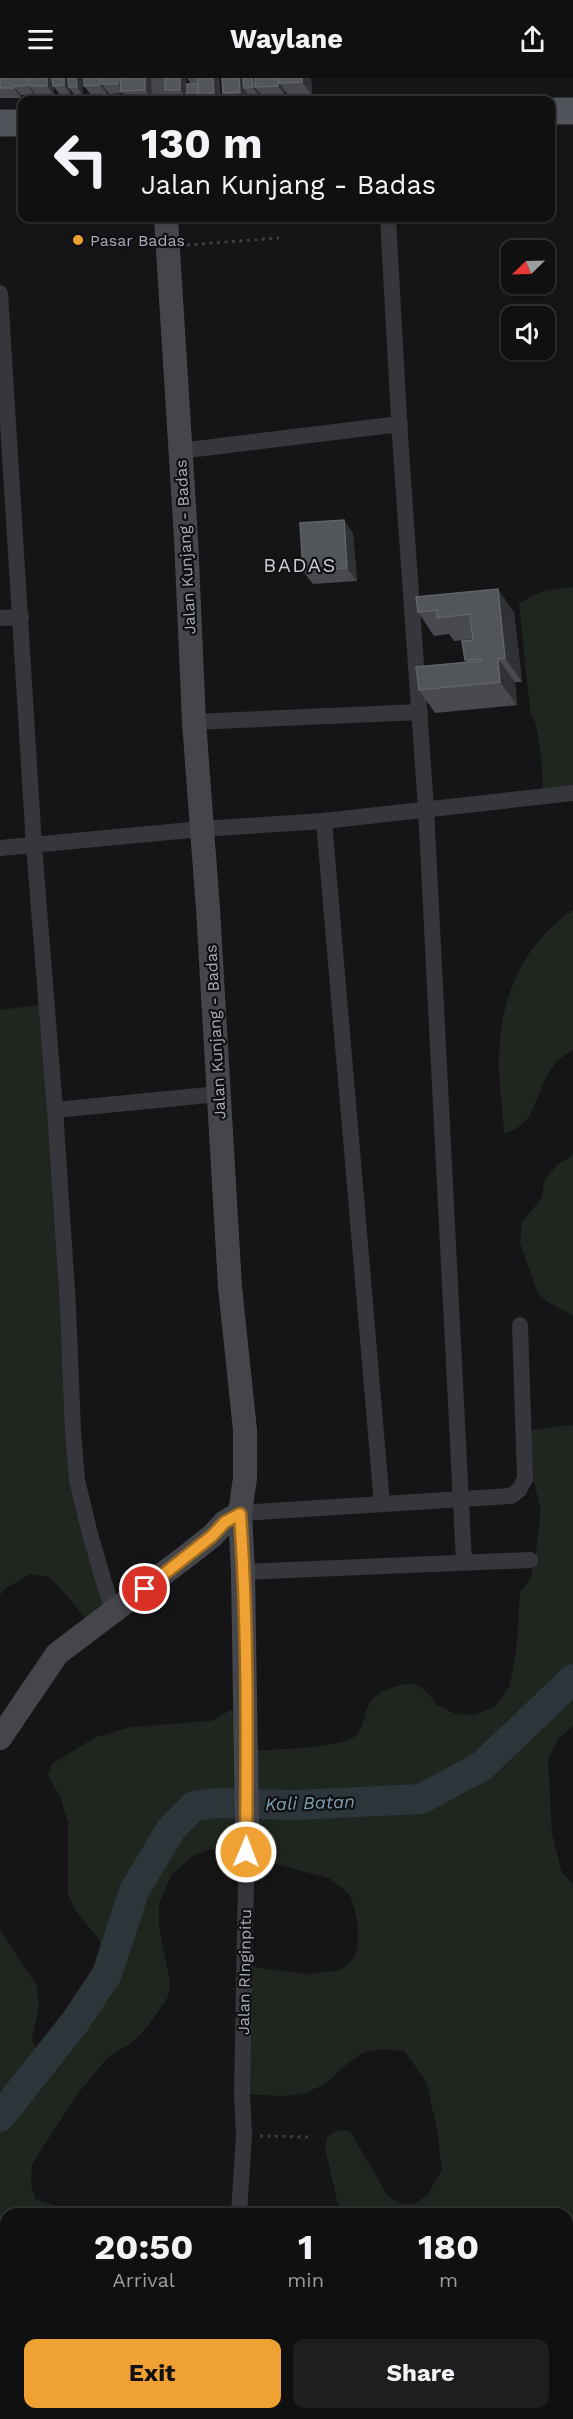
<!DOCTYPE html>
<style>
body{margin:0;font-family:"Work Sans",sans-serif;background:#1e1e1f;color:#f1f3f6;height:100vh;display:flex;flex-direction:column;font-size:22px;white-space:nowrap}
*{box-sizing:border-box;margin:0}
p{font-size:20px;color:#9c9d9f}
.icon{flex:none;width:33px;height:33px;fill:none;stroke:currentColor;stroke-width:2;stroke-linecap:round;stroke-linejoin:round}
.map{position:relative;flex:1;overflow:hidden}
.sheet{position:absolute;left:0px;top:2130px;width:573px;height:212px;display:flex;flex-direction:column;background:#101011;border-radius:18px 18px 0 0;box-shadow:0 2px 4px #0004,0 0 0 2px #303031}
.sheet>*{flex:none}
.banner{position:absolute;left:18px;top:18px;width:537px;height:126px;border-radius:12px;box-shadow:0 2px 4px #0004,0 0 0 2px #303031;background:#101011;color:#f1f3f6;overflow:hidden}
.needle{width:39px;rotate:247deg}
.buttons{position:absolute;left:501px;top:162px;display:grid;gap:12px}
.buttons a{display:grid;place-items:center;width:54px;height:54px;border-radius:12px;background:#101011;box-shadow:0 2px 4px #0004,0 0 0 2px #303031;font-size:30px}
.pin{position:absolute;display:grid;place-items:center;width:51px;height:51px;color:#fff;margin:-26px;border:3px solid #fff;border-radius:50%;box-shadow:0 2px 6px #0007}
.me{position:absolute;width:66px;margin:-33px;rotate:1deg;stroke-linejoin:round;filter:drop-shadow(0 0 4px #0008)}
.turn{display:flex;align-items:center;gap:21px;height:126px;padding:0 24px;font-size:27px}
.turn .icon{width:78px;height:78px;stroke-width:2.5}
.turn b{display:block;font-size:42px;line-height:51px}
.eta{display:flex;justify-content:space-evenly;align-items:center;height:102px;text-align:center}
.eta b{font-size:36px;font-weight:700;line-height:42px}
.action{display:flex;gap:12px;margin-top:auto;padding:12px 24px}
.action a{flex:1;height:69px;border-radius:12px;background:#f0a133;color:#111;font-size:24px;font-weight:700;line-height:69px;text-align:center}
.action a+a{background:#1e1e1f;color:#f1f3f6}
header{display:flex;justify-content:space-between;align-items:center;height:78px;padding:0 24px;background:#101011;font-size:27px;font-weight:700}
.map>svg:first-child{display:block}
</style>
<header><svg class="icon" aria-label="menu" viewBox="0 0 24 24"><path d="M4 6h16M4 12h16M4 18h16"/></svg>Waylane<svg class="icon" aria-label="share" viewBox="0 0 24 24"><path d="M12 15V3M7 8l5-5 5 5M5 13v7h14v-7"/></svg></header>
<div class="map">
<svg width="573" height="2341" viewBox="0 0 573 2341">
<rect width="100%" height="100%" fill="#151517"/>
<path fill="#1f261f" d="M 573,509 L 573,715 L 543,718 C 542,689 542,659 530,632 L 519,525 L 545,512 Z
M 573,832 L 573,971 C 567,976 560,980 555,986 C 534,1009 540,1047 504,1055 C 503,1030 498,1003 499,977 C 501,918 523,866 573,832 Z
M 47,926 L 73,1354 L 113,1535 L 92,1549 L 58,1507 L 48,1499 L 30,1496 L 6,1510 L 0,1517 L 0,932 Z
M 573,1075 L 573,1238 L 548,1224 L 538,1216 L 520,1165 L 522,1145 L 542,1119 L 544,1103 L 558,1086 L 572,1078 Z
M 573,1347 L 573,1648 L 558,1661 L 548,1681 L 552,1756 L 562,1795 L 573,1806 L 573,2183 L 567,2183 L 567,2136 L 340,2136 L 325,2069 L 328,2058 L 337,2052 L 350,2053 L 388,2118 L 401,2126 L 416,2125 L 428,2116 L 442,2092 L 437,2053 L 427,2005 L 405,1974 C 347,1961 350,1999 307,2014 C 287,2021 262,2016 242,2016 L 244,1888 L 306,1896 L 336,1893 L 345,1889 L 355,1879 L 358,1863 L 357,1840 L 350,1817 L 329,1800 L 267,1784 L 246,1774 L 210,1771 L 193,1778 L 172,1796 L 159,1826 L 159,1849 L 170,1904 L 168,1919 L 147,1949 L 133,1964 L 107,1980 L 79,2014 L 32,2086 L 31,2107 L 36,2122 L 83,2136 L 6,2136 L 6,2312 L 0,2313 L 0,1852 L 37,1908 L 39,1929 L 32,1961 L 36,1973 L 51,1975 C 71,1950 99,1917 110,1887 L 99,1861 L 75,1832 L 68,1815 L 68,1745 L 61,1721 L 48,1697 L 52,1686 L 94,1660 L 130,1649 L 211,1643 L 246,1624 L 247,1673 C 271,1671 336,1671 354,1659 C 365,1652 363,1637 369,1626 C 378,1611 398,1607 414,1605 L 426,1613 L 437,1627 L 456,1636 L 475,1637 L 495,1628 L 509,1609 L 516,1575 L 520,1514 L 531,1500 L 536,1475 L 541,1432 L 534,1404 L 525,1401 L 523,1353 Z
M 359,2336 L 489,2336 L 489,2341 L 359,2341 Z"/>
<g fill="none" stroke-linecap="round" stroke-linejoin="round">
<path stroke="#2b353a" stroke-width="30" d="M 0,2039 L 75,1944 L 107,1896 L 134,1813 L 171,1751 L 194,1728 L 216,1725 L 297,1727 L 421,1721 L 482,1688 L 573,1601"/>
<path stroke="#3c3e43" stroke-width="3" stroke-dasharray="3 4.5" stroke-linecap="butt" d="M 187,167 L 279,160
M 260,2058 L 311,2059"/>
<path stroke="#36373c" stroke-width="16" d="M 388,140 L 400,359 L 426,730 L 464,1484
M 0,215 L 34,768 L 55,1032 L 68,1228 L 73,1354 L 77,1402 L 90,1456 L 113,1535
M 180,373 L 400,346
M 0,540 L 21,539
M 194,644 L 420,634
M 324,743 L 382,1426
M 0,770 L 201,751 L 324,743 L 573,715
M 55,1032 L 219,1016
M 240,1435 L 511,1418 L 519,1412 L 525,1401 L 520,1247
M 243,1494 L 530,1482
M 239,2136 L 244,2056 L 242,2016 L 247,1747
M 228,2341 L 229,2336"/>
<path stroke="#44464c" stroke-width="24" d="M 159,0 L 161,22
M 166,140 L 186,460 L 194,644 L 208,831 L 230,1209 L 245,1352 L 245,1400 L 240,1435 L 243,1494 L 247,1747
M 0,1660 L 57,1576 L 188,1477 L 212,1458 L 225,1444 L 240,1435"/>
<path stroke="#52545b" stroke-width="27" d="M 550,33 L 573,33
M 0,45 L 22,45"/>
</g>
<path fill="#484a4f" d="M 0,0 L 83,0 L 83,18 L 75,18 L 71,12 L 71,17 L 60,17 L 54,9 L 54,17 L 36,18 L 34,15 L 34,17 L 21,17 L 21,20 L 0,20 Z
M 84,0 L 151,0 L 152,22 L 127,22 L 123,15 L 109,16 L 106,12 L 107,16 L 91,17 L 84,8 Z
M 165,0 L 186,0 L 187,21 L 172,22 L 165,12 Z
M 187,0 L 219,0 L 221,22 L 203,22 L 202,21 L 202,22 L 190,22 L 187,17 L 191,6 Z
M 222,0 L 311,0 L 312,17 L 289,19 L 285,13 L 285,17 L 262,18 L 259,14 L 259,19 L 250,19 L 246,14 L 247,22 L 228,22 L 223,15 Z
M 344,442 L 353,456 L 357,503 L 313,506 L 303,493 Z
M 416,519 L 514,534 L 522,604 L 515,604 L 517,627 L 435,635 L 419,612 L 466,584 L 465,582 L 473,561 L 454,563 L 449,556 L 434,558 L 418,534 Z"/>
<path fill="#2f3134" d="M 28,0 L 34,0 L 30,8 L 34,15 L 34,17 L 28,7 Z
M 47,0 L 54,0 L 54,17 L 47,8 Z
M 64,0 L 70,0 L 69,9 L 71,12 L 71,17 L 64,7 Z
M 76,0 L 83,0 L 83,18 L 77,9 Z
M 100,0 L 106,0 L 102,6 L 106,12 L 107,16 L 100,7 Z
M 118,0 L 124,0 L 123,13 L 118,6 Z
M 145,0 L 151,0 L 152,22 L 145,12 Z
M 180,0 L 186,0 L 187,21 L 180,12 Z
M 213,0 L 219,0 L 221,22 L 219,22 L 214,15 Z
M 239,0 L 245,0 L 244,10 L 246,14 L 247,22 L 240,14 Z
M 252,0 L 258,0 L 255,9 L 259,14 L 259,19 L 253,9 Z
M 278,0 L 284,0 L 279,5 L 285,13 L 285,17 L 278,8 Z
M 302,0 L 311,0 L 312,17 L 302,4 Z
M 14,8 L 21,17 L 21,20 L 14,10 Z
M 344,442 L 353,456 L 357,503 L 347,490 Z
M 498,511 L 514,534 L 522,604 L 505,580 Z
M 498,581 L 515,604 L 517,627 L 500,604 Z"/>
<path fill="#52555a" stroke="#606369" stroke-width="1.5" d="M 0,0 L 28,0 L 28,7 L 14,8 L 14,10 L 0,10 Z
M 30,0 L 47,0 L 47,8 L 30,8 Z
M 52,0 L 64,0 L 64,7 L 53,8 Z
M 68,0 L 76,0 L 77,9 L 69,9 Z
M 84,0 L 100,0 L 100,7 L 84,8 Z
M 102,0 L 118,0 L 118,6 L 102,6 Z
M 120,0 L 145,0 L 145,12 L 121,13 Z
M 165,0 L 180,0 L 180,12 L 165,12 Z
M 197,0 L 213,0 L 214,15 L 199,17 Z
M 222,0 L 239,0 L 240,14 L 223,15 Z
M 243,0 L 252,0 L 253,9 L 244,10 Z
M 255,0 L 278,0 L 278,8 L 255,9 Z
M 279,0 L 302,0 L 302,4 L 279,5 Z
M 187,6 L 198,6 L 198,17 L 187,17 Z
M 344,442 L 347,490 L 303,493 L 300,445 Z
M 498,511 L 505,580 L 498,581 L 500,604 L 419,612 L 416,589 L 481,583 L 481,581 L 465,582 L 462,563 L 473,562 L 470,536 L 437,540 L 437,532 L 418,534 L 416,519 Z"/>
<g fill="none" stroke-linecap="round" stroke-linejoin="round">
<defs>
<path id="route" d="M 145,1511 L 212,1458 L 225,1444 L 240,1436 C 248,1548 247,1661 246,1774"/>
</defs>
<use href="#route" stroke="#9c6921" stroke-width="15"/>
<use href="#route" stroke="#f0a133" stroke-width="10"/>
</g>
<circle fill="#f0a133" stroke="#101012" stroke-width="2" cx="78" cy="162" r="6"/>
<g text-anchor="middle" stroke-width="4.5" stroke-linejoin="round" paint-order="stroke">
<g font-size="16" fill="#a7adb7" stroke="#101012" text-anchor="start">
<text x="90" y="168">Pasar Badas</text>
</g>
<g font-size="16" fill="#a7adb7" stroke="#101012">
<text transform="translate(185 469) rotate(-93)" y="6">Jalan Kunjang - Badas</text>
<text transform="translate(215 954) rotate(-93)" y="6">Jalan Kunjang - Badas</text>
<text transform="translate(244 1894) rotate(-89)" y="6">Jalan RInginpitu</text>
</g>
<g font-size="18" font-style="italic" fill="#7e9eb2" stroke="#101012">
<text transform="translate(310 1725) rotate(-2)" y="6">Kali Batan</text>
</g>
<g font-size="20" letter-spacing="1.5" fill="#c8ccd3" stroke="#101012">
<text x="300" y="494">BADAS</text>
</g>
</g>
</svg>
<div class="buttons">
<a><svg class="needle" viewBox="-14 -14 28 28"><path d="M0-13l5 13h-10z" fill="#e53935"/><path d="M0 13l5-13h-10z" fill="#9c9d9f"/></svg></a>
<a><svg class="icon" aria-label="sound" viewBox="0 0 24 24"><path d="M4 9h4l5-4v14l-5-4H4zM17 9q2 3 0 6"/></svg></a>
</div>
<div class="pin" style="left:145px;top:1511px;background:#d93025"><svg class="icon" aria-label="arrive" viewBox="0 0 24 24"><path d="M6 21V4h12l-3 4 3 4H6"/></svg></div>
<svg class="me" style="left:246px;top:1774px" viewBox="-20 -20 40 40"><circle r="17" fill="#f0a133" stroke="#fff" stroke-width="3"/><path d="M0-11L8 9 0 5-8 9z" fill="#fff"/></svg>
<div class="banner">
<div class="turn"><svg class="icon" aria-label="left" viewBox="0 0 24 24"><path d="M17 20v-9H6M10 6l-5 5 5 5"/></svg><div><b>130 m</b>Jalan Kunjang - Badas</div></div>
</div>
<section class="sheet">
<div class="eta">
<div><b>20:50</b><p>Arrival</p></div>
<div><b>1</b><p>min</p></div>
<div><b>180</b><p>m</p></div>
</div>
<div class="action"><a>Exit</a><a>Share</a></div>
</section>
</div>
